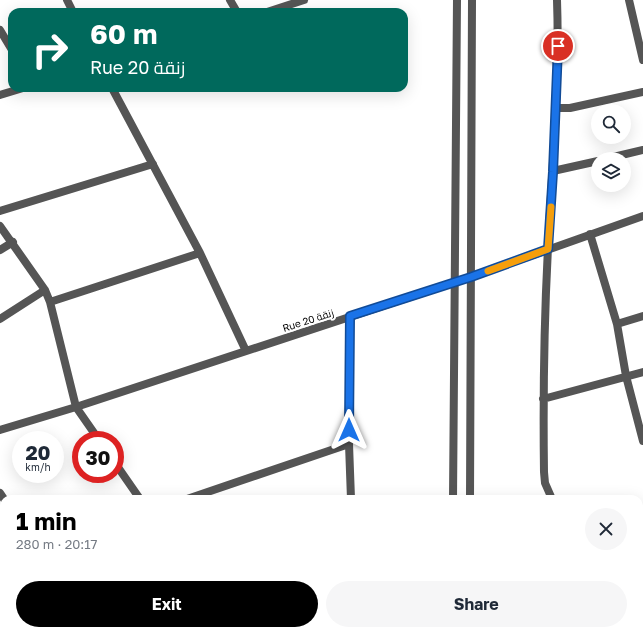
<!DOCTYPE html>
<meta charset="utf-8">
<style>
body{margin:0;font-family:"Golos Text",Cairo,sans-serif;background:#f6f6f7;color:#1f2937;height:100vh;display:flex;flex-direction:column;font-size:15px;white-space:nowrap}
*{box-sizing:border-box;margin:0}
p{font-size:13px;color:#747a83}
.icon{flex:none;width:22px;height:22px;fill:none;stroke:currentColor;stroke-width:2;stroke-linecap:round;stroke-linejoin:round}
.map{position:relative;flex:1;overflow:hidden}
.panel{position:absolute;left:0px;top:495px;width:643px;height:140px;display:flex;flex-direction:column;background:#fff;border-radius:12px 12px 0 0;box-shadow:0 4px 16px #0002}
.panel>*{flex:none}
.guide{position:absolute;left:8px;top:8px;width:400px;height:84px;border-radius:12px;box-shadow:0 4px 16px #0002;background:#00695c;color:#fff;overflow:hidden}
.controls{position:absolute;left:591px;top:104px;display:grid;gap:8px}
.controls a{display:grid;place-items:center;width:40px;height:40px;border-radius:50%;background:#fff;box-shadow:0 4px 16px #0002;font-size:20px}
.speed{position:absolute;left:12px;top:431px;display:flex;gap:8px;font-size:20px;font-weight:700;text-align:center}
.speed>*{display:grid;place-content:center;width:52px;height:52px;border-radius:50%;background:#fff;box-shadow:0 4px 16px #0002;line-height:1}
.speed small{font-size:10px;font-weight:400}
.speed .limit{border:6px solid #d22;background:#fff;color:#111}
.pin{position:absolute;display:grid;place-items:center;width:34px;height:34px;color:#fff;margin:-17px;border:2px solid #fff;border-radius:50%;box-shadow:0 1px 4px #0007}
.me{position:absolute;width:44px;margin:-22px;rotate:0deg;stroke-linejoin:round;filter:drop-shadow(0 0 3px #0008)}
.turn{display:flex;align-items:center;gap:14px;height:84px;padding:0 16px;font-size:18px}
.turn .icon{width:52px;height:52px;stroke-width:2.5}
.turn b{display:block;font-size:28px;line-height:34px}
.round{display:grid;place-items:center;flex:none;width:42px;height:42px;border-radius:21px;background:#f6f6f7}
.summary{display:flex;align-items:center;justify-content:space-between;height:68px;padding:0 16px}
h1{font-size:24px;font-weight:700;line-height:30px;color:#000}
.button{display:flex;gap:8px;margin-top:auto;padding:8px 16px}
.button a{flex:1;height:46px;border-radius:24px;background:#000;color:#fff;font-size:16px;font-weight:700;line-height:46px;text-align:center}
.button a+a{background:#f6f6f7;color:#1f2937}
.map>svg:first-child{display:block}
</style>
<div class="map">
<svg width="643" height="635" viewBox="0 0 643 635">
<rect width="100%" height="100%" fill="#fff"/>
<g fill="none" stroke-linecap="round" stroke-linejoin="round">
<path stroke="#555" stroke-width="8" d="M 67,0 L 73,12
M 230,0 L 237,12
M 629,0 L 643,60
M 267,12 L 304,0
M 0,30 L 12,50
M 112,88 L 200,253 L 246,351
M 0,95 L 23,88
M 555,108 L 570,108 L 643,92
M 605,159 L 643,150
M 553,171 L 598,161
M 0,211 L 153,164
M 0,226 L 45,290 L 50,302 L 76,407 L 99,440
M 590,234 L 617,324 L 626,376 L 643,441
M 0,250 L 13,242
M 50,302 L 200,253
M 350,316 L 349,444 L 351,499
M 0,319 L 45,290
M 617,324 L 643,316
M 543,399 L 643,372
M 0,430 L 76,407 L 471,277 L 643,216
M 115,463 L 140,499
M 0,493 L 4,499
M 187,499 L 349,444
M 552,499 L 545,483 L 544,472 C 543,398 544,323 548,248 C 552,166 560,83 557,0
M 639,582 L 643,580
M 115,631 L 119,635
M 630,631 L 632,635
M 469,635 L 469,631
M 610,635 L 623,631"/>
<path stroke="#555" stroke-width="8" d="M 453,499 L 457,0
M 470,499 L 472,0
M 639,517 L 643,516
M 639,533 L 643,532
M 131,631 L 139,634 L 145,635
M 68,635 L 73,631
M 163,635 L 181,631"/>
</g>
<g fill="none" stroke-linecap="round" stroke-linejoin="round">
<defs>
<path id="route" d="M 349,430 L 350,316 L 471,277 L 548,249 L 553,172 L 558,46"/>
</defs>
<use href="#route" stroke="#114b97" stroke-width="10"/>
<use href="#route" stroke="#1a73e8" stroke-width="7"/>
<path stroke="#f59e0b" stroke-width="7" d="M 488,271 L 548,249 L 551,207"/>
</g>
<g text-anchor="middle" stroke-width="4" stroke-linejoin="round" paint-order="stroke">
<g font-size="10" fill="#000" stroke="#fff">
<text transform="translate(308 320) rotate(-18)" y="4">Rue 20 زنقة</text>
</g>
</g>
</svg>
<div class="controls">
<a><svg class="icon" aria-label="search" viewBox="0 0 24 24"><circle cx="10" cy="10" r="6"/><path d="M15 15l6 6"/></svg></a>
<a><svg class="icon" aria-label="layers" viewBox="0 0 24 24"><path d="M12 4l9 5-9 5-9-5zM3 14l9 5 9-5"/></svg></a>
</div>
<div class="speed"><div>20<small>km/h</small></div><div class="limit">30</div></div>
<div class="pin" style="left:558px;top:46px;background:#d93025"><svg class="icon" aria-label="arrive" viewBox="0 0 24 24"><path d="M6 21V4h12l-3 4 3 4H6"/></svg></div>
<svg class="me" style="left:349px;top:430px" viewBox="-20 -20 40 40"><path d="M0-17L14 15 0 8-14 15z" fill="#1a73e8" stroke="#fff" stroke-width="4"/></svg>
<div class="guide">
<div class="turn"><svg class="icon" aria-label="right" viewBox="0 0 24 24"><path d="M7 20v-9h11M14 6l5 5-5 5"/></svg><div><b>60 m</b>Rue 20 زنقة</div></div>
</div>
<section class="panel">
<div class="summary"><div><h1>1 min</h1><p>280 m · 20:17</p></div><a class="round"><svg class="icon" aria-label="close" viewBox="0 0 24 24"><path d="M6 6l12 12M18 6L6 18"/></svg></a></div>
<div class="button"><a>Exit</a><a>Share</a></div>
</section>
</div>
